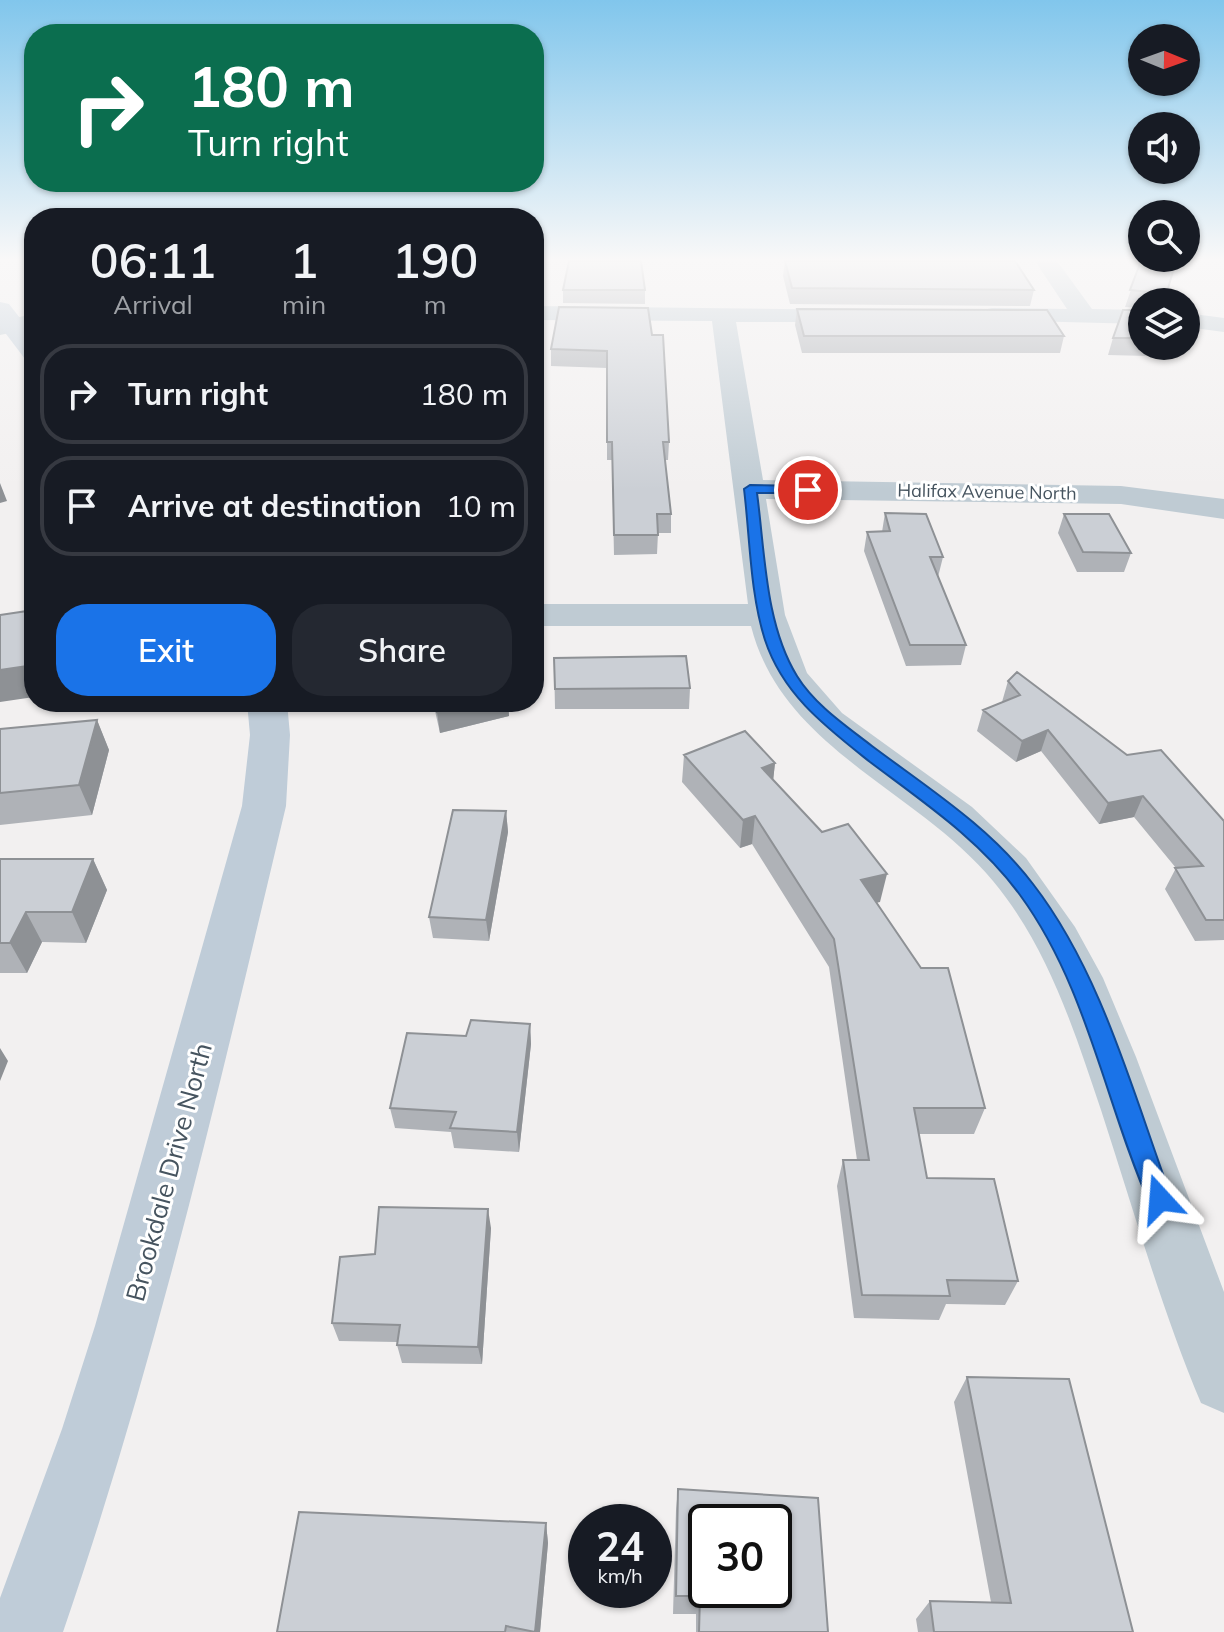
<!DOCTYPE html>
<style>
body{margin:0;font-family:Mulish,sans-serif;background:#242831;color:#f1f3f6;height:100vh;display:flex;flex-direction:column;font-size:30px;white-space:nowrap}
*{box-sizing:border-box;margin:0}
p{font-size:26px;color:#9ea1a6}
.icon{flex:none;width:44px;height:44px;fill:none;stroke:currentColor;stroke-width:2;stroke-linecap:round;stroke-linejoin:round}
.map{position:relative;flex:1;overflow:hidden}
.drawer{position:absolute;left:24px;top:208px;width:520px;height:504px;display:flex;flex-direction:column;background:#171b24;border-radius:32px;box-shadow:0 2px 6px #0004}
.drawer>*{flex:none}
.guide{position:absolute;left:24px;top:24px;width:520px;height:168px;border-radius:32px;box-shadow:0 2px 6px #0004;background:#0b6e4f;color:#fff;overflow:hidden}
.needle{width:52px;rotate:91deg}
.controls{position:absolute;left:1128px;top:24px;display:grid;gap:16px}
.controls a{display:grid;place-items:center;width:72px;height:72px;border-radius:50%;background:#171b24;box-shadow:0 2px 6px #0004;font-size:40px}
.speed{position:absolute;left:568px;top:1504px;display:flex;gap:16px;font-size:40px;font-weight:700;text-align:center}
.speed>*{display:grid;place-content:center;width:104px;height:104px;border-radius:50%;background:#171b24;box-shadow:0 2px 6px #0004;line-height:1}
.speed small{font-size:20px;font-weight:400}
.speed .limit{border:4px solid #111;border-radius:12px;background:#fff;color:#111}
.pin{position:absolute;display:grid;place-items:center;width:68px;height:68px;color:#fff;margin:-34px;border:4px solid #fff;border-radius:50%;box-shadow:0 2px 8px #0007}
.me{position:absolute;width:88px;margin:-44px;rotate:341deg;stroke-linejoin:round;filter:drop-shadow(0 0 6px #0008)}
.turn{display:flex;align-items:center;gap:28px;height:168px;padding:0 32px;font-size:36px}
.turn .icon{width:104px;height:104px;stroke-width:2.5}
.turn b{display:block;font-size:56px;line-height:68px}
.eta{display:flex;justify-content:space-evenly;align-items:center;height:136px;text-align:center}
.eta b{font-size:48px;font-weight:600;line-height:56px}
.cta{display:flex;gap:16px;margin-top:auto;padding:16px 32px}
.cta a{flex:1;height:92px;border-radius:32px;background:#1a73e8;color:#fff;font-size:32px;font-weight:600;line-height:92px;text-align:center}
.cta a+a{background:#242831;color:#f1f3f6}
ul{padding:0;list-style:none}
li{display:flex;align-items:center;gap:24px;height:100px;margin:0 16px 12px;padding:0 16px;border:4px solid #363941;border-radius:32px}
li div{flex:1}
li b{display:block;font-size:30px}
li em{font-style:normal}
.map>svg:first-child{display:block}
</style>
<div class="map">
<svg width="1224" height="1632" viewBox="0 0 1224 1632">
<rect width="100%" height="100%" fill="#f2f0f0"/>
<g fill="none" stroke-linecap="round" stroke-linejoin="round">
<path fill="#bfcbd3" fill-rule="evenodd" d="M 1035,261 L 1057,261 L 1092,309 L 1142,310 L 1142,324 L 983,320 L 980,315 L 983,310 L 992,308 L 1067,309 Z
M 534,306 L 865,310 L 868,315 L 865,320 L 856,322 L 736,322 L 763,480 L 1121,486 L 1224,499 L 1224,519 L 1121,504 L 766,499 L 785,615 L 807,673 L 842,713 L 972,807 L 1026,858 L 1075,927 L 1103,978 L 1136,1057 L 1224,1292 L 1224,1413 L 1201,1403 C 1161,1308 1133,1208 1101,1110 C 1074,1030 1048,947 993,881 C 918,790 782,749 751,626 L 534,626 L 534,604 L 748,604 L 712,321 L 534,320 Z
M 1186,313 L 1224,318 L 1224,332 L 1186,327 Z
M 34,314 L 34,328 L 0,335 L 0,321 Z"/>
<path fill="#bfccd8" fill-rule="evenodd" d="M 0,302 L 9,304 L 34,336 L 34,361 L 25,359 L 0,326 Z
M 247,702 L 287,702 L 290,735 L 286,806 C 220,1084 156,1362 63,1632 L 0,1632 L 0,1598 L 62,1429 L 95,1326 L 242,806 L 250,735 Z"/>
</g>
<path fill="#afb2b7" d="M 785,261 L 1034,290 L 1030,306 L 790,304 L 783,276 Z
M 1141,261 L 1164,302 L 1142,302 L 1142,308 L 1125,307 Z
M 563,290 L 645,290 L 645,304 L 563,303 Z
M 648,308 L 669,442 L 668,460 L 665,460 L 671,514 L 671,533 L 658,533 L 657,554 L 614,555 L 612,460 L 607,460 L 607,368 L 551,366 L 551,349 Z
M 797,309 L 1064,336 L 1060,353 L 802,353 L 795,325 Z
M 1142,310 L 1142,346 L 1151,346 L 1148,356 L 1108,355 L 1113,338 Z
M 885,513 L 943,557 L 938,577 L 966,645 L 961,665 L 906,666 L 864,551 L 867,532 L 882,532 Z
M 1064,514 L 1131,553 L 1124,572 L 1077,572 L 1058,533 Z
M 554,658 L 690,688 L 689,709 L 555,709 Z
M 1008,681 L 1127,755 L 1224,821 L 1224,940 L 1195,941 L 1165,889 L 1176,868 L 1134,817 L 1099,824 L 1041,751 L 1016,762 L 977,731 L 983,710 L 1002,702 Z
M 433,702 L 508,702 L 509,716 L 440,733 Z
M 97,720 L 109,750 L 92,815 L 0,825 L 0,729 Z
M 684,755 L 775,763 L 773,780 L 880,902 L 877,902 L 985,1108 L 974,1134 L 919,1134 L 927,1178 L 1018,1281 L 1005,1305 L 946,1304 L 939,1320 L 854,1318 L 837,1186 L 843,1160 L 857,1160 L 829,967 L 752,844 L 740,848 L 682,782 Z
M 506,811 L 508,832 L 489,941 L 433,938 L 429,917 Z
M 0,859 L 93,859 L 107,890 L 86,943 L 42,942 L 27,973 L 0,973 Z
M 530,1024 L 531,1044 L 519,1152 L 454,1148 L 451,1132 L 395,1128 L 390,1108 L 466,1036 Z
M 491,1228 L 482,1364 L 402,1363 L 397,1345 L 397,1342 L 339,1341 L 332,1323 L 375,1254 Z
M 967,1377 L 1133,1632 L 918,1632 L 916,1619 L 930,1601 L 991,1602 L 954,1402 Z
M 678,1489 L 828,1632 L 696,1632 L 696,1614 L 673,1614 L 676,1510 Z
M 546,1523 L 548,1543 L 540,1632 L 277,1632 Z"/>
<path fill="#8e9195" d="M 0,483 L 7,501 L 0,503 Z
M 34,665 L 34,697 L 0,702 L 0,670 Z
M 479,702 L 508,702 L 509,716 L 440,733 L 437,712 Z
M 97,720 L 109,750 L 92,815 L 79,785 Z
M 1048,730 L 1041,751 L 1016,762 L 1022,741 Z
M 775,763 L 772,791 L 762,768 Z
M 1143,796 L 1134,817 L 1099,824 L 1108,803 Z
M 506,811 L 508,832 L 489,941 L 486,920 Z
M 755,816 L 752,844 L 740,848 L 743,820 Z
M 93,859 L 107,890 L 86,943 L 72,912 Z
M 887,874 L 880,902 L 855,908 L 861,880 Z
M 26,912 L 42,942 L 27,973 L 10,943 Z
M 530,1024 L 531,1044 L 519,1152 L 517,1132 Z
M 0,1048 L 8,1061 L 0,1081 Z
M 488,1209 L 491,1228 L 482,1364 L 478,1347 Z
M 546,1523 L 548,1543 L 540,1632 L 535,1632 Z"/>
<path fill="#cbcfd5" stroke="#8e9195" stroke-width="2" fill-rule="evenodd" d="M 569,261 L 641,261 L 645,290 L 563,290 Z
M 785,261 L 1015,261 L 1034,290 L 792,288 Z
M 1141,261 L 1176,261 L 1164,302 L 1150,302 L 1149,292 L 1130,290 Z
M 559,307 L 648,308 L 652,335 L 663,335 L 669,442 L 663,442 L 671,514 L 657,514 L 658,535 L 614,535 L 612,442 L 607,442 L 607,351 L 551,349 Z
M 797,309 L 1047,310 L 1064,336 L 804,336 Z
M 1123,310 L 1142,310 L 1142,338 L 1113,338 Z
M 885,513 L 926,514 L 943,557 L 930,557 L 966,645 L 910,645 L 867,532 L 890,531 Z
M 1064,514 L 1109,514 L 1131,553 L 1083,552 Z
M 34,610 L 34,665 L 0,670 L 0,615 Z
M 686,656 L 690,688 L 555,689 L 554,658 Z
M 1017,672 L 1127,755 L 1161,750 L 1224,821 L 1224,920 L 1206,920 L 1175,868 L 1203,866 L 1143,796 L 1108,803 L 1048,730 L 1022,741 L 983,710 L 1020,695 L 1008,681 Z
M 435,702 L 479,702 L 437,712 Z
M 97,720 L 79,785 L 0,793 L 0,729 Z
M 745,731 L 775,763 L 762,768 L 822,832 L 848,824 L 887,874 L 861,880 L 921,968 L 948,968 L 985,1108 L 914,1108 L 927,1178 L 994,1179 L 1018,1281 L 947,1280 L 950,1296 L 862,1295 L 843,1160 L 869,1160 L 834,939 L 755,816 L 743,820 L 684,755 Z
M 453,810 L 506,811 L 486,920 L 429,917 Z
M 0,859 L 93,859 L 72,912 L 26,912 L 10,943 L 0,943 Z
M 471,1020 L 530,1024 L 517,1132 L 450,1128 L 456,1112 L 390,1108 L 407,1033 L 466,1036 Z
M 379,1207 L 488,1209 L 478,1347 L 397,1345 L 400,1325 L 332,1323 L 340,1257 L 375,1254 Z
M 967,1377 L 1069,1379 L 1133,1632 L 934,1632 L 930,1601 L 1011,1603 Z
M 678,1489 L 818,1498 L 828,1632 L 699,1632 L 700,1596 L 676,1596 ZM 706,1522 L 774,1522 L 774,1590 L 706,1590 Z
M 299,1512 L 546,1523 L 535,1632 L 506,1626 L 505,1632 L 277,1632 Z"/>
<linearGradient id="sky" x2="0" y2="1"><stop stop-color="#81c6ec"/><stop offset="0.53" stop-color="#f9f8f8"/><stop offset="1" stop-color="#f9f8f8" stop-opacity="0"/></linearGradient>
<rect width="1224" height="490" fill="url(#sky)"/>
<path fill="#1a73e8" stroke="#114b97" stroke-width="2" d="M 750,485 L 808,486 L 815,490 L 808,493 L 757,493 C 765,552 765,624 797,676 C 815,705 845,725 872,746 C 928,788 990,827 1033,884 C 1102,973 1133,1094 1172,1199 L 1169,1207 L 1160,1211 L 1151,1207 C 1105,1104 1088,988 1020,895 C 980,840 923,802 870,762 C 826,727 783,695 765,640 C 750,593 750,538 744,489 Z"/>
<g text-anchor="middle" stroke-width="6" stroke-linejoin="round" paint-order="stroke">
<g font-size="18" fill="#46545f" stroke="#fff">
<text transform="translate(987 492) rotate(1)" y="6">Halifax Avenue North</text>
</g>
<g font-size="26" fill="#46545f" stroke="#fff">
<text transform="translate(169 1172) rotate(-75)" y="9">Brookdale Drive North</text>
</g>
</g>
</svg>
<div class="controls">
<a><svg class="needle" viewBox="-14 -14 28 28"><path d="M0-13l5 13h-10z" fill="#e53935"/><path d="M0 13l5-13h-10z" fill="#9ea1a6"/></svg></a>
<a><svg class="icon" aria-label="sound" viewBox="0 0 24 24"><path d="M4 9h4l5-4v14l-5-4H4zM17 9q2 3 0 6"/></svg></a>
<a><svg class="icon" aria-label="search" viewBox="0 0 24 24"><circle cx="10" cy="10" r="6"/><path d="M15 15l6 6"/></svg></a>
<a><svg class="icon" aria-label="layers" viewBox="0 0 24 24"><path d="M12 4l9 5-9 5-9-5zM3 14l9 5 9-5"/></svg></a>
</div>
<div class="speed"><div>24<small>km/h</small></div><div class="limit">30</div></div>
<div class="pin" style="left:808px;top:490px;background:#d93025"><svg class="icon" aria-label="arrive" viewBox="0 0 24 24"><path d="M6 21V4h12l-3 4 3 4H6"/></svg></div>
<svg class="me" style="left:1160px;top:1199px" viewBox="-20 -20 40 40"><path d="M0-17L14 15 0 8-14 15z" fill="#1a73e8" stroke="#fff" stroke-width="4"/></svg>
<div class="guide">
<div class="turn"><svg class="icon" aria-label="right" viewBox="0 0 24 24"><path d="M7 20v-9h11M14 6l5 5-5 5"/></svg><div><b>180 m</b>Turn right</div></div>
</div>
<section class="drawer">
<div class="eta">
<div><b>06:11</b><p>Arrival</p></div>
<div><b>1</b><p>min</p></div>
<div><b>190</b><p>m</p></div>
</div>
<ul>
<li><svg class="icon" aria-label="right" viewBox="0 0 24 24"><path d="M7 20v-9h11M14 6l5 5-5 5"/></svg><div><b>Turn right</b></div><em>180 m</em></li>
<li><svg class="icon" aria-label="arrive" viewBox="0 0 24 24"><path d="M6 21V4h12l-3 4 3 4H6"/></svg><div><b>Arrive at destination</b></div><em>10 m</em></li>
</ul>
<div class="cta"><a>Exit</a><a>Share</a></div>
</section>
</div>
